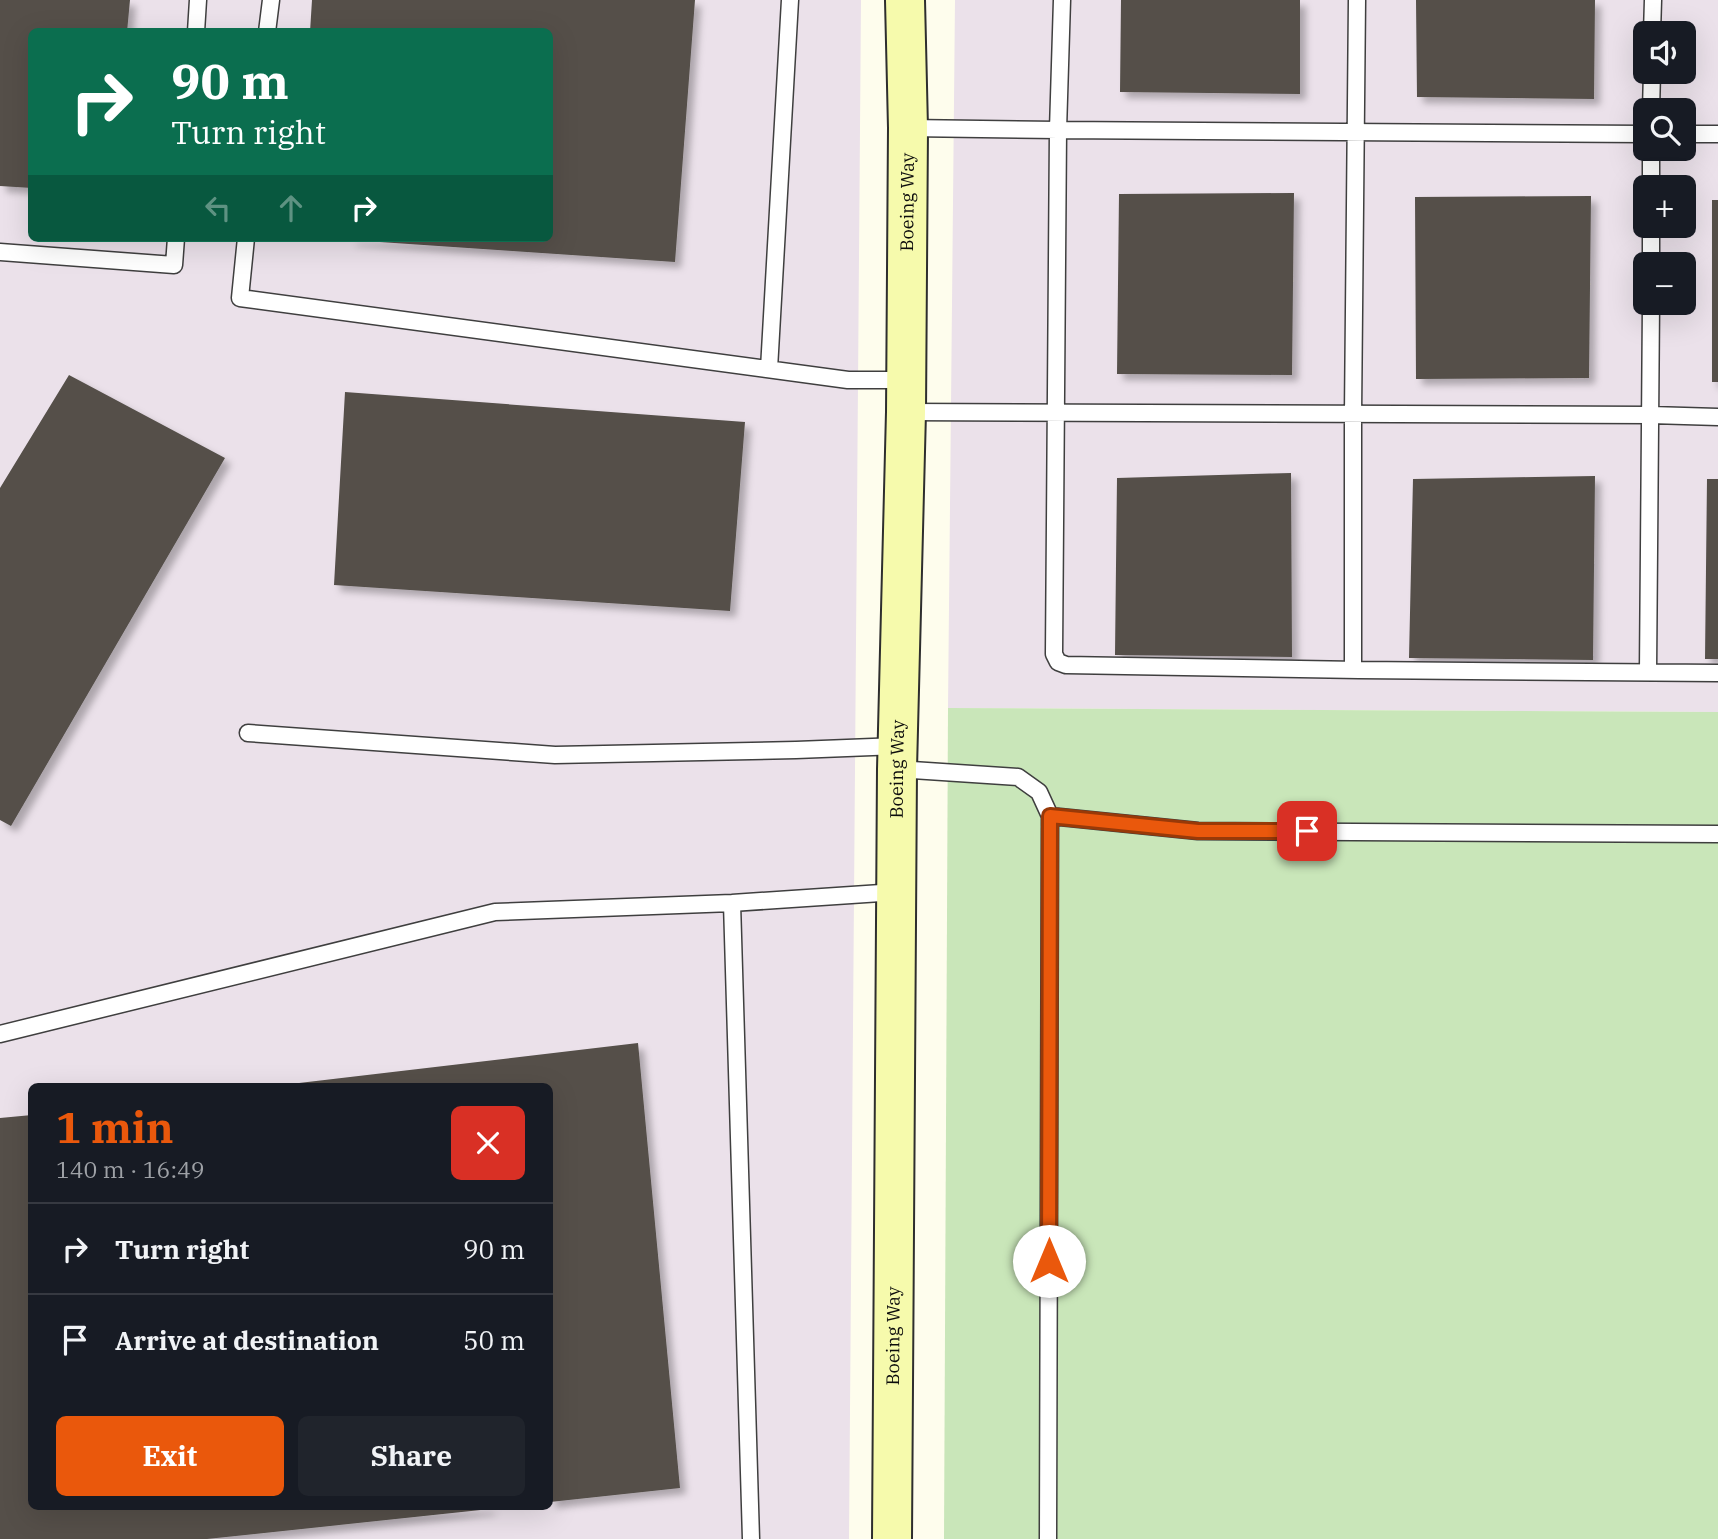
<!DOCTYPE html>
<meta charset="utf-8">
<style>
body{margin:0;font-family:"IBM Plex Serif",serif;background:#20242c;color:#f1f3f6;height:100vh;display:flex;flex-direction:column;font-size:26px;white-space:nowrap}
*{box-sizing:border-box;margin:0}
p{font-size:23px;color:#9ea1a6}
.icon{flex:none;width:38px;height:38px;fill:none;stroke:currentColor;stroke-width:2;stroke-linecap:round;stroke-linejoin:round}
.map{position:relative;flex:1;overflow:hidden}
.sheet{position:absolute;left:28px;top:1083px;width:525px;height:427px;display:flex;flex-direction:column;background:#171b24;border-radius:10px;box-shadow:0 7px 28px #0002}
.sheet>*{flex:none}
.hud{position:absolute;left:28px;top:28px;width:525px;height:214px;border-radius:10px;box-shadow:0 7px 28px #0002;background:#0b6e4f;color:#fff;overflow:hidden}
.fabs{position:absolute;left:1633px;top:21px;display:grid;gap:14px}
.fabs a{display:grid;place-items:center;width:63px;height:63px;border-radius:10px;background:#171b24;box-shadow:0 7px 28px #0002;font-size:35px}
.pin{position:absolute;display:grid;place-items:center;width:60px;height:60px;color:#fff;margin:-30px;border-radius:14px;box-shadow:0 4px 10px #0006}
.me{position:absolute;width:77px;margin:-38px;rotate:0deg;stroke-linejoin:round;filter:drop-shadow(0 0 5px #0008)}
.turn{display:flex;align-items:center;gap:24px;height:147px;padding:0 28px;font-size:32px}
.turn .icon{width:91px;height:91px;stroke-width:2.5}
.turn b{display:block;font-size:49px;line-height:60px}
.lanes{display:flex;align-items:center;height:66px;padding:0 28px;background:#0003;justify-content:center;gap:35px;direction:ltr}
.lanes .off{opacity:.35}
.round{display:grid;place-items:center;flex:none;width:74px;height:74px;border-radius:10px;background:#20242c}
.overview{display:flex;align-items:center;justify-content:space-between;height:119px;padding:0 28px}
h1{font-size:42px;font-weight:700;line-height:52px;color:#ea580c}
.action{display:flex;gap:14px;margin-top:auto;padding:14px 28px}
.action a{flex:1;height:80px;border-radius:10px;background:#ea580c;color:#fff;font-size:28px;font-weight:700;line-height:80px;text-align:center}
.action a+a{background:#20242c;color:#f1f3f6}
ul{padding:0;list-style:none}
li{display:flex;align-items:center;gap:21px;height:91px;padding:0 28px;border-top:2px solid #363941}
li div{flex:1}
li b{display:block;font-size:26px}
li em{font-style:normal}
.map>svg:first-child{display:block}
</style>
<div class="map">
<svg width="1718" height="1539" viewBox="0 0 1718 1539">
<defs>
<filter id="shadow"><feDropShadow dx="6" dy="6" stdDeviation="3.5" flood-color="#0004"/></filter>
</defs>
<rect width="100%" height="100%" fill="#fefded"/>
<path fill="#ebe1ea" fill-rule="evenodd" d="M 0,0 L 861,0 L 849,1539 L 0,1539 ZM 32,32 L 550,32 L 550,238 L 32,238 ZM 32,1087 L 550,1087 L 550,1507 L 32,1507 Z
M 955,0 L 1718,0 L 1718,712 L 948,708 ZM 1645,33 L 1684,33 L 1684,72 L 1645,72 ZM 1645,110 L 1684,110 L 1684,149 L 1645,149 ZM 1645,187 L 1684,187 L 1684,226 L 1645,226 ZM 1645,264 L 1684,264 L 1684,303 L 1645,303 Z"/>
<path fill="#c9e6b9" d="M 948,708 L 1718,712 L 1718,1539 L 944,1539 Z"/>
<path fill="#544f49" filter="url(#shadow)" d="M 0,0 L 130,0 L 127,32 L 32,32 L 32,188 L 0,186 Z
M 312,0 L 695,0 L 675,262 L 350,240 L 350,238 L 550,238 L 550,32 L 310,32 Z
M 1121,0 L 1300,0 L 1300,94 L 1120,92 Z
M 1416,0 L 1595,0 L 1594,99 L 1417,97 Z
M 1294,193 L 1292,375 L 1117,374 L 1119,194 Z
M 1591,196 L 1589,378 L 1416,379 L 1415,197 Z
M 1712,200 L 1718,200 L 1718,382 L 1712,382 Z
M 69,375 L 225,458 L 11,826 L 0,820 L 0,488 Z
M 345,392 L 745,422 L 730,611 L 334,585 Z
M 1291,473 L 1292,657 L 1115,655 L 1117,478 Z
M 1595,476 L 1593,660 L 1409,658 L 1413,479 Z
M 1707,479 L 1718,479 L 1718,659 L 1705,659 Z
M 638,1043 L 680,1488 L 550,1502 L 550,1087 L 282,1087 L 282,1085 Z
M 32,1115 L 32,1507 L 490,1507 L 490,1509 L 207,1539 L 0,1539 L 0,1118 Z"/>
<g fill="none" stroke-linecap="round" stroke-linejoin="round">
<defs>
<path id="lane" d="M 196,32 L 198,0
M 267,32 L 271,0
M 1652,33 L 1653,0
M 1651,110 L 1652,72
M 908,128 L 1058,130 L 1062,0
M 1645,134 L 1058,130 L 1054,654 L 1058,662 L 1066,665 L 1359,670 L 1718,673
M 1684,134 L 1718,134
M 1651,149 L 1651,187
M 1651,226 L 1651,264
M 246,238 L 240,298 L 848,380 L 906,380
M 0,252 L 174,265 L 176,238
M 769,369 L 790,0
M 906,412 L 1651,415 L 1718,417
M 1353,670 L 1353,414 L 1357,0
M 1648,672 L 1651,303
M 248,733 L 555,755 L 796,750 L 898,746
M 897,769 L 1018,777 L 1039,792 L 1050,816 L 1048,1539
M 1050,816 L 1198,831 L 1718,834
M 732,903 L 751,1539
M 0,1034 L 495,912 L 732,903 L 896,892"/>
<g id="secondary">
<path id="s1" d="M 892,1539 L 897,769 L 906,412 L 908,128 L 905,0"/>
</g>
</defs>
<use href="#lane" stroke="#3f3f3f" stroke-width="19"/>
<use href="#secondary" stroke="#2e2e2e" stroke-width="42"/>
<use href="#lane" stroke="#fff" stroke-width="16"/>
<use href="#secondary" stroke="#f6faac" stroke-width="38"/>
</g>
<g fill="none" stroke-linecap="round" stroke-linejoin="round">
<defs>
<path id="route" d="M 1049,1261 L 1050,816 L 1198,831 L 1307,831"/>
</defs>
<use href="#route" stroke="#983908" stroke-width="18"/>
<use href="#route" stroke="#ea580c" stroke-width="12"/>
</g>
<g text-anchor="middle" stroke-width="7" stroke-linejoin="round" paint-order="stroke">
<g font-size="18" fill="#0c0c0c" stroke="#fff">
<text dy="6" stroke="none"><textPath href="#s1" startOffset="1337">Boeing Way</textPath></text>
<text dy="6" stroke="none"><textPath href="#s1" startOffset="770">Boeing Way</textPath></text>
<text dy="6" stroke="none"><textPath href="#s1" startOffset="203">Boeing Way</textPath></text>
</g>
</g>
</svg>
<div class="fabs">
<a><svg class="icon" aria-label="sound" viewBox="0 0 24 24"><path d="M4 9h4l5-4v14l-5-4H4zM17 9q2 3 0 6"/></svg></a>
<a><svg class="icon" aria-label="search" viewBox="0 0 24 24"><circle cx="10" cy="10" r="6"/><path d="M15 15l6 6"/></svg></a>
<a>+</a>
<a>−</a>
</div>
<div class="pin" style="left:1307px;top:831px;background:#d93025"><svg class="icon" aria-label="arrive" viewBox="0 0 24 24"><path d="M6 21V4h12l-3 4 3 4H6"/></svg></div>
<svg class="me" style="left:1049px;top:1261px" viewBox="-20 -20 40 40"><circle r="19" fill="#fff"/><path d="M0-13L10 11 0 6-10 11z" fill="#ea580c"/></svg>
<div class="hud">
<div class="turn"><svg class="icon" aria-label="right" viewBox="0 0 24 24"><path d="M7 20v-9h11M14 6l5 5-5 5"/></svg><div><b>90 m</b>Turn right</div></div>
<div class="lanes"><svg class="icon off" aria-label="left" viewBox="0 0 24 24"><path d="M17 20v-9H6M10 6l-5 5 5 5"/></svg><svg class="icon off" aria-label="ahead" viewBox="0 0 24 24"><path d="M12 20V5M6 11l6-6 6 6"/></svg><svg class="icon" aria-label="right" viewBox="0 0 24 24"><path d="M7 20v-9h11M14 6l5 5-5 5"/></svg></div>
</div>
<section class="sheet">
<div class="overview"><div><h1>1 min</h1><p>140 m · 16:49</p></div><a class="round" style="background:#d93025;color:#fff"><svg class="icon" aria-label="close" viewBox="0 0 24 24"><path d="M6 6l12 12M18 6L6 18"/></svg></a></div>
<ul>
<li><svg class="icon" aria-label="right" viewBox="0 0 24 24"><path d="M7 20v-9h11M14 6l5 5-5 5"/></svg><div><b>Turn right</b></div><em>90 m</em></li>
<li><svg class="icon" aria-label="arrive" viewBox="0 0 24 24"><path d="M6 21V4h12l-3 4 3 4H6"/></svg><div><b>Arrive at destination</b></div><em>50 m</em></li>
</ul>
<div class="action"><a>Exit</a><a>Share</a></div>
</section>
</div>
